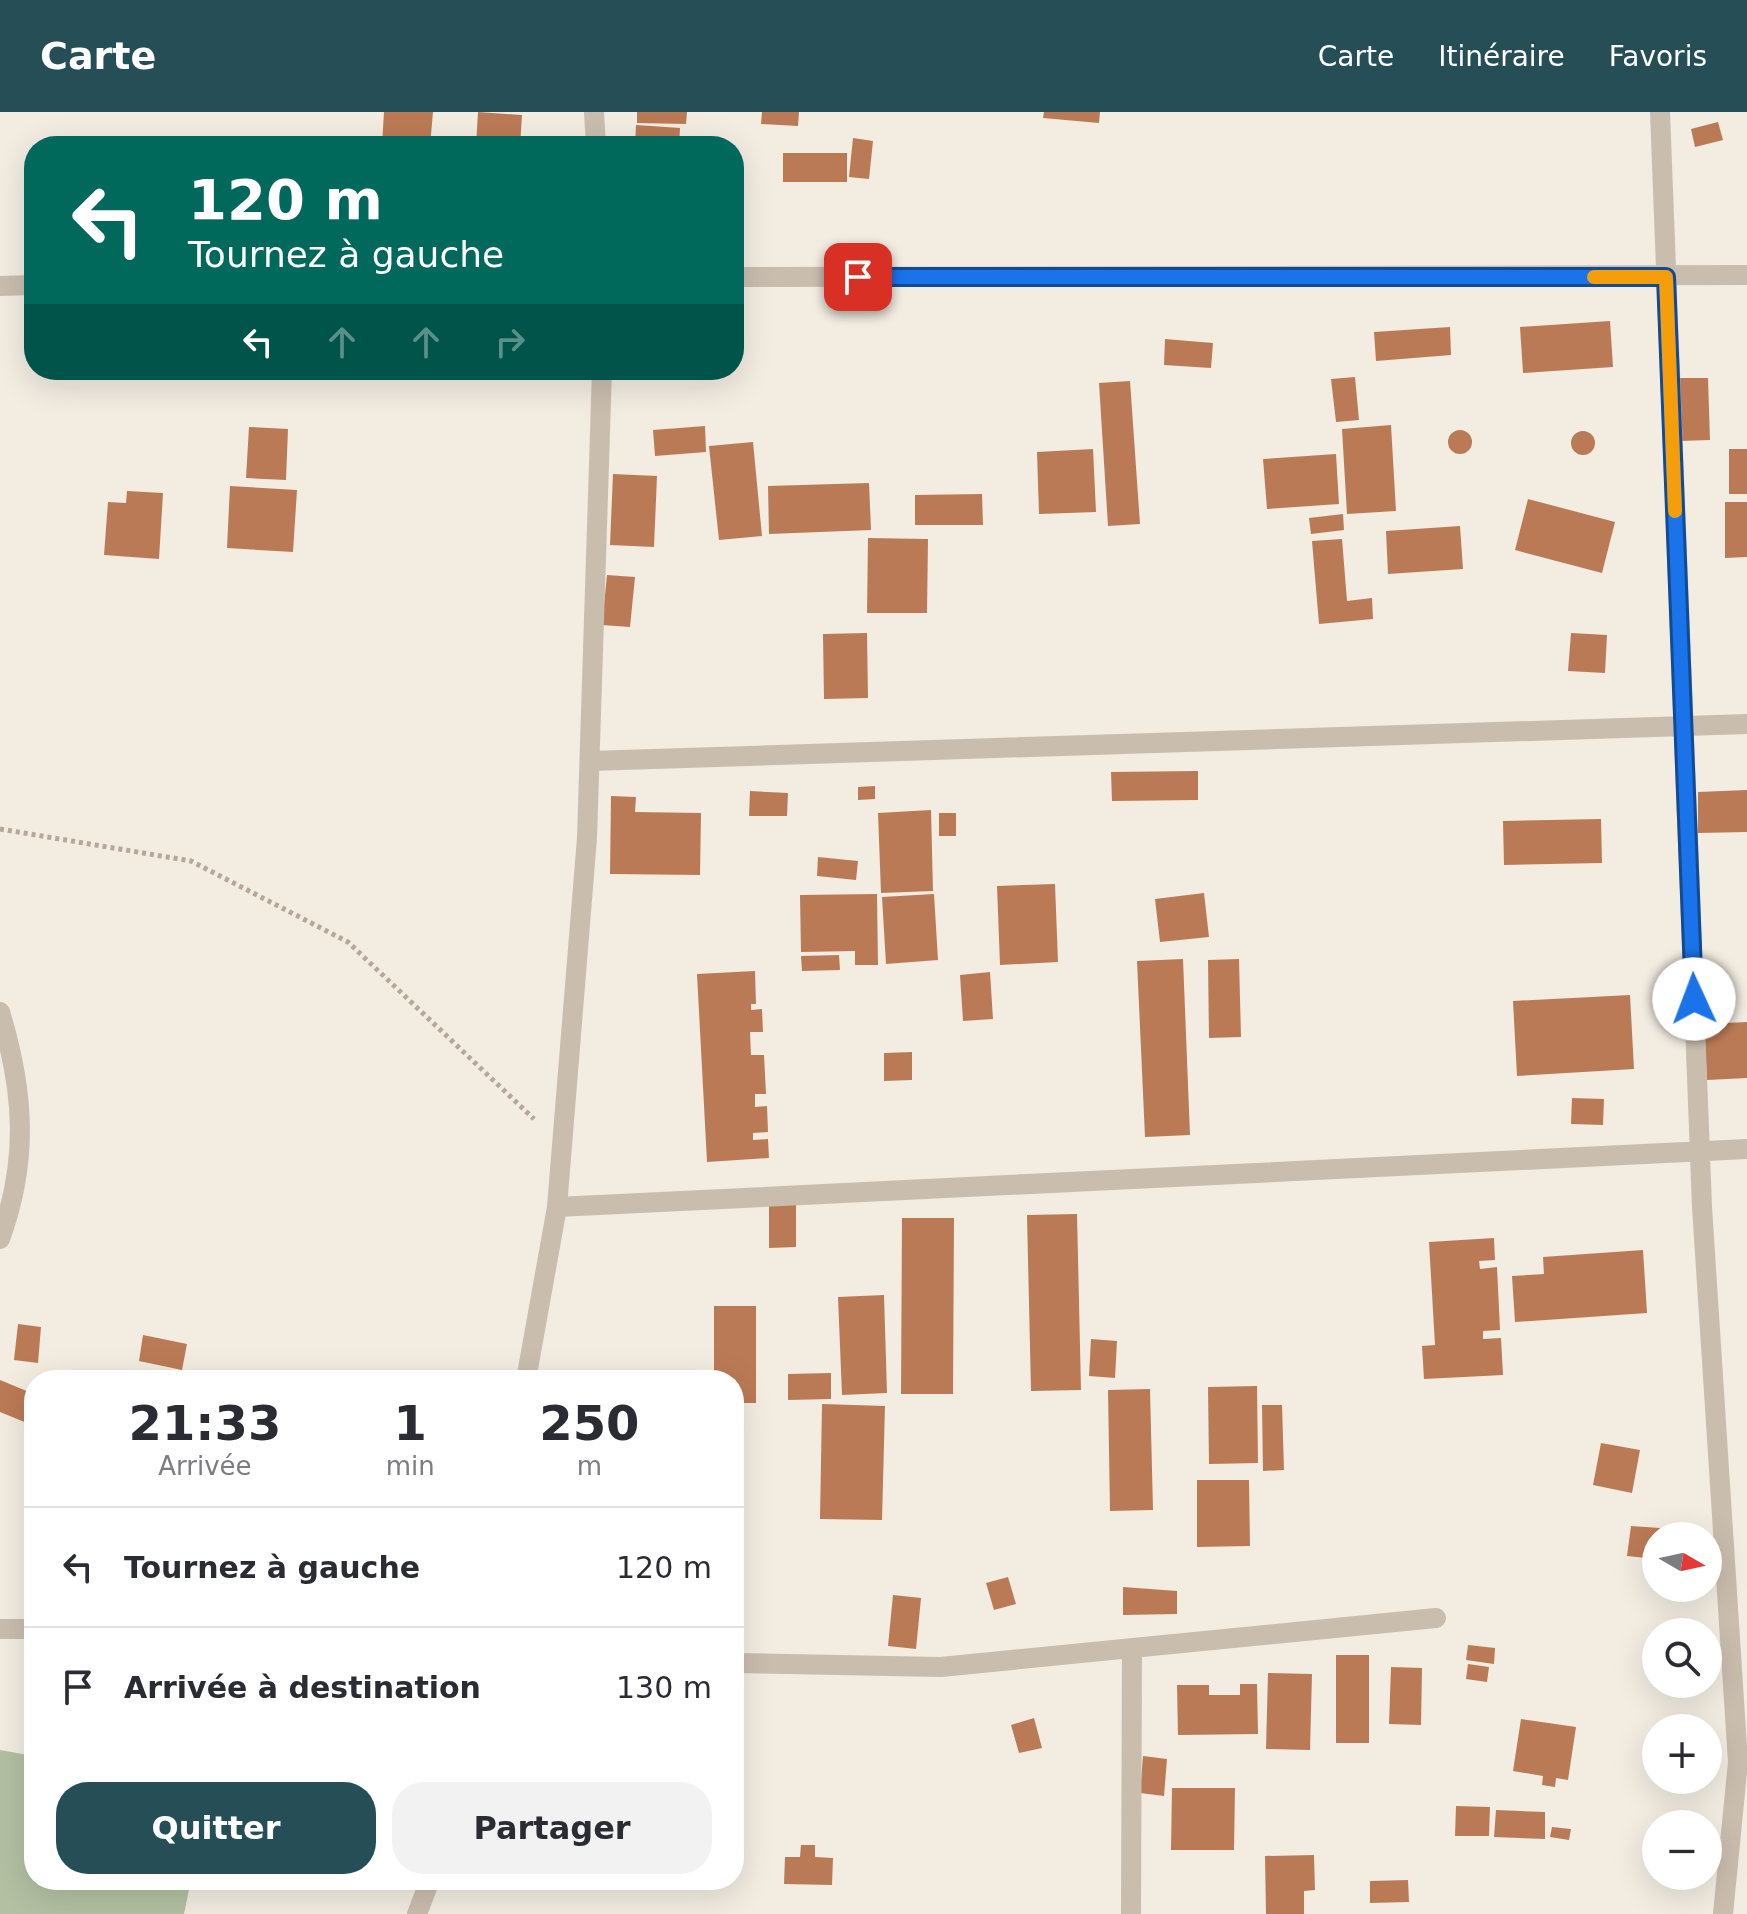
<!DOCTYPE html>
<html lang="fr">
<meta charset="utf-8">
<style>
body{margin:0;font-family:"DejaVu Sans",sans-serif;background:#f2f2f3;color:#2b2b33;height:100vh;display:flex;flex-direction:column;font-size:30px;white-space:nowrap}
*{box-sizing:border-box;margin:0}
p{font-size:26px;color:#7c7c81}
.icon{flex:none;width:44px;height:44px;fill:none;stroke:currentColor;stroke-width:2;stroke-linecap:round;stroke-linejoin:round}
.map{position:relative;flex:1;overflow:hidden}
.details{position:absolute;left:24px;top:1258px;width:720px;height:520px;display:flex;flex-direction:column;background:#fff;border-radius:32px;box-shadow:0 8px 32px #0002}
.details>*{flex:none}
.guide{position:absolute;left:24px;top:24px;width:720px;height:244px;border-radius:32px;box-shadow:0 8px 32px #0002;background:#00695c;color:#fff;overflow:hidden}
.needle{width:52px;rotate:99deg}
.controls{position:absolute;left:1642px;top:1410px;display:grid;gap:16px}
.controls a{display:grid;place-items:center;width:80px;height:80px;border-radius:50%;background:#fff;box-shadow:0 8px 32px #0002;font-size:40px}
.pin{position:absolute;display:grid;place-items:center;width:68px;height:68px;color:#fff;margin:-34px;border-radius:16px;box-shadow:0 4px 12px #0006}
.me{position:absolute;width:88px;margin:-44px;rotate:358deg;stroke-linejoin:round;filter:drop-shadow(0 0 6px #0008)}
.turn{display:flex;align-items:center;gap:28px;height:168px;padding:0 32px;font-size:36px}
.turn .icon{width:104px;height:104px;stroke-width:2.5}
.turn b{display:block;font-size:56px;line-height:68px}
.lanes{display:flex;align-items:center;height:76px;padding:0 32px;background:#0003;justify-content:center;gap:40px;direction:ltr}
.lanes .off{opacity:.35}
.eta{display:flex;justify-content:space-evenly;align-items:center;height:136px;text-align:center}
.eta b{font-size:48px;font-weight:700;line-height:56px}
.cta{display:flex;gap:16px;margin-top:auto;padding:16px 32px}
.cta a{flex:1;height:92px;border-radius:32px;background:#254e56;color:#fff;font-size:32px;font-weight:700;line-height:92px;text-align:center}
.cta a+a{background:#f2f2f3;color:#2b2b33}
ul{padding:0;list-style:none}
li{display:flex;align-items:center;gap:24px;height:120px;padding:0 32px;border-top:2px solid #e1e1e2}
li div{flex:1}
li b{display:block;font-size:30px}
li em{font-style:normal}
header{display:flex;align-items:center;gap:48px;box-sizing:border-box;height:112px;padding:0 40px;background:#254e56;color:#fff}
header strong{font-size:38px}
nav{display:flex;gap:44px;margin-inline-start:auto;font-size:28px}
.map>svg:first-child{display:block}
</style>
<header>
<strong>Carte</strong>
<nav><a>Carte</a><a>Itinéraire</a><a>Favoris</a></nav>
</header>
<div class="map">
<svg width="1747" height="1802" viewBox="0 0 1747 1802">
<rect width="100%" height="100%" fill="#f2ece1"/>
<path fill="#b3c0a2" d="M 0,1638 L 34,1644 L 34,1768 L 191,1768 L 184,1802 L 0,1802 Z"/>
<path fill="#bb7a56" d="M 384,0 L 433,0 L 430,34 L 382,34 Z
M 478,0 L 522,3 L 520,34 L 476,34 Z
M 637,0 L 687,0 L 686,12 L 637,11 Z
M 762,0 L 799,0 L 798,14 L 761,12 Z
M 1044,0 L 1100,0 L 1099,11 L 1043,6 Z
M 1718,10 L 1723,28 L 1695,35 L 1691,17 Z
M 636,13 L 680,16 L 679,34 L 635,34 Z
M 853,26 L 873,29 L 869,67 L 849,65 Z
M 783,41 L 847,41 L 847,70 L 783,70 Z
M 1610,209 L 1613,255 L 1523,261 L 1520,215 Z
M 1450,215 L 1451,243 L 1376,249 L 1374,220 Z
M 1165,227 L 1213,231 L 1211,256 L 1164,253 Z
M 1355,265 L 1359,308 L 1336,310 L 1331,267 Z
M 1678,266 L 1708,266 L 1710,328 L 1679,329 Z
M 1130,269 L 1140,412 L 1108,414 L 1099,271 Z
M 1391,313 L 1396,399 L 1347,402 L 1342,317 Z
M 705,314 L 706,340 L 655,344 L 653,318 Z
M 249,315 L 288,317 L 286,368 L 246,366 Z
M1448 330a12 12 0 1 1 24 0a12 12 0 1 1-24 0Z
M1571 331a12 12 0 1 1 24 0a12 12 0 1 1-24 0Z
M 753,330 L 762,424 L 719,428 L 709,334 Z
M 1093,337 L 1096,400 L 1039,402 L 1037,340 Z
M 1729,337 L 1747,337 L 1747,382 L 1729,382 Z
M 1336,342 L 1339,392 L 1267,397 L 1263,347 Z
M 613,362 L 657,364 L 654,435 L 610,433 Z
M 869,371 L 871,418 L 769,422 L 768,374 Z
M 230,374 L 297,378 L 293,440 L 227,436 Z
M 127,379 L 163,381 L 159,447 L 104,443 L 108,390 L 126,391 Z
M 982,382 L 983,413 L 915,413 L 915,383 Z
M 1528,387 L 1615,410 L 1602,461 L 1515,438 Z
M 1725,390 L 1747,390 L 1747,445 L 1725,446 Z
M 1343,402 L 1344,418 L 1311,422 L 1309,406 Z
M 1460,414 L 1463,457 L 1388,462 L 1386,419 Z
M 868,426 L 928,427 L 927,501 L 867,501 Z
M 1342,427 L 1347,489 L 1372,486 L 1373,507 L 1319,512 L 1312,429 Z
M 607,463 L 635,465 L 630,515 L 602,513 Z
M 867,521 L 868,586 L 824,587 L 823,522 Z
M 1571,521 L 1607,523 L 1605,561 L 1568,559 Z
M 1198,659 L 1198,688 L 1112,689 L 1111,660 Z
M 875,674 L 875,687 L 858,688 L 858,675 Z
M 1747,678 L 1747,720 L 1698,721 L 1698,680 Z
M 750,679 L 788,681 L 787,704 L 749,704 Z
M 611,684 L 636,685 L 635,700 L 701,701 L 700,763 L 610,762 Z
M 931,698 L 933,779 L 881,781 L 878,701 Z
M 939,701 L 956,701 L 956,724 L 939,724 Z
M 1601,707 L 1602,751 L 1504,753 L 1503,709 Z
M 818,745 L 858,749 L 856,768 L 817,764 Z
M 1055,772 L 1058,850 L 1000,853 L 997,774 Z
M 1204,781 L 1209,825 L 1160,830 L 1155,787 Z
M 877,782 L 878,853 L 855,853 L 855,839 L 801,840 L 800,783 Z
M 934,782 L 938,848 L 886,852 L 882,785 Z
M 839,843 L 840,858 L 802,859 L 801,844 Z
M 1183,847 L 1190,1023 L 1145,1025 L 1137,849 Z
M 1239,847 L 1241,925 L 1209,926 L 1208,848 Z
M 755,859 L 756,892 L 751,892 L 751,898 L 762,897 L 763,920 L 750,920 L 751,943 L 764,943 L 766,982 L 755,982 L 755,995 L 767,994 L 768,1020 L 753,1021 L 753,1028 L 768,1027 L 769,1046 L 707,1050 L 697,862 Z
M 990,860 L 993,907 L 963,909 L 960,863 Z
M 1630,883 L 1634,957 L 1517,964 L 1513,889 Z
M 1747,910 L 1747,966 L 1707,968 L 1704,912 Z
M 912,940 L 912,968 L 884,969 L 884,941 Z
M 1572,986 L 1604,987 L 1603,1013 L 1571,1012 Z
M 769,1093 L 796,1093 L 796,1135 L 769,1136 Z
M 1077,1102 L 1081,1278 L 1031,1279 L 1027,1103 Z
M 902,1106 L 954,1106 L 953,1282 L 901,1282 Z
M 1494,1126 L 1495,1148 L 1479,1149 L 1480,1157 L 1497,1155 L 1500,1218 L 1483,1219 L 1483,1227 L 1501,1226 L 1503,1263 L 1424,1267 L 1422,1234 L 1435,1233 L 1429,1130 Z
M 1643,1138 L 1647,1201 L 1515,1210 L 1512,1164 L 1544,1162 L 1543,1145 Z
M 884,1183 L 887,1281 L 842,1283 L 838,1185 Z
M 714,1194 L 756,1194 L 756,1291 L 734,1291 L 734,1268 L 714,1268 Z
M 18,1212 L 41,1215 L 38,1251 L 14,1248 Z
M 143,1223 L 187,1232 L 182,1258 L 139,1249 Z
M 1091,1227 L 1117,1229 L 1115,1266 L 1089,1264 Z
M 831,1261 L 831,1287 L 788,1288 L 788,1262 Z
M 0,1268 L 34,1282 L 34,1295 L 27,1311 L 0,1300 Z
M 1257,1274 L 1258,1351 L 1209,1352 L 1208,1275 Z
M 1150,1277 L 1153,1398 L 1110,1399 L 1108,1278 Z
M 822,1292 L 885,1294 L 882,1408 L 820,1407 Z
M 1262,1293 L 1282,1293 L 1284,1358 L 1263,1359 Z
M 1601,1331 L 1640,1338 L 1632,1381 L 1593,1373 Z
M 1197,1368 L 1249,1368 L 1250,1434 L 1197,1435 Z
M 1631,1414 L 1660,1416 L 1660,1424 L 1656,1424 L 1656,1447 L 1627,1444 Z
M 1008,1465 L 1016,1492 L 994,1498 L 986,1471 Z
M 1123,1475 L 1177,1479 L 1177,1502 L 1123,1503 Z
M 893,1483 L 921,1486 L 916,1537 L 888,1534 Z
M 1468,1533 L 1495,1536 L 1494,1552 L 1466,1548 Z
M 1336,1543 L 1369,1543 L 1369,1631 L 1336,1631 Z
M 1468,1552 L 1489,1555 L 1487,1570 L 1466,1567 Z
M 1391,1555 L 1422,1556 L 1421,1613 L 1389,1612 Z
M 1268,1561 L 1312,1562 L 1310,1638 L 1266,1637 Z
M 1240,1572 L 1257,1572 L 1258,1622 L 1178,1623 L 1177,1573 L 1209,1573 L 1209,1583 L 1240,1583 Z
M 1034,1606 L 1042,1636 L 1019,1641 L 1011,1613 Z
M 1521,1607 L 1576,1615 L 1568,1668 L 1556,1666 L 1555,1675 L 1542,1673 L 1543,1664 L 1513,1659 Z
M 1143,1644 L 1167,1647 L 1164,1684 L 1140,1681 Z
M 1172,1676 L 1235,1676 L 1234,1738 L 1171,1738 Z
M 1456,1694 L 1490,1695 L 1489,1724 L 1455,1724 Z
M 1496,1698 L 1545,1700 L 1545,1727 L 1494,1725 Z
M 1552,1715 L 1571,1717 L 1569,1728 L 1550,1725 Z
M 801,1733 L 815,1733 L 815,1745 L 833,1746 L 832,1773 L 784,1772 L 785,1745 L 800,1745 Z
M 1314,1743 L 1315,1778 L 1304,1779 L 1304,1802 L 1266,1802 L 1265,1744 Z
M 1408,1768 L 1409,1790 L 1370,1791 L 1370,1769 Z"/>
<g fill="none" stroke-linecap="round" stroke-linejoin="round">
<path stroke="#b5a898" stroke-width="5" stroke-dasharray="4 4" stroke-linecap="butt" d="M 0,717 L 191,749 L 348,830 L 534,1007"/>
<path stroke="#c9bdae" stroke-width="20" d="M 594,0 L 596,34
M 1660,0 L 1702,1095 L 1738,1650 L 1723,1802
M 734,165 L 1747,163
M 0,174 L 34,173
M 590,649 L 1747,612
M 0,900 C 24,979 29,1048 0,1127
M 557,1095 L 1747,1037
M 526,1268 L 557,1095 L 587,726 L 602,258
M 0,1517 L 34,1517
M 734,1551 L 941,1555 L 1436,1506
M 417,1802 L 430,1768
M 1131,1802 L 1132,1538"/>
</g>
<g fill="none" stroke-linecap="round" stroke-linejoin="round">
<defs>
<path id="route" d="M 858,165 L 1666,165 L 1694,887"/>
</defs>
<use href="#route" stroke="#114b97" stroke-width="20"/>
<use href="#route" stroke="#1a73e8" stroke-width="14"/>
<path stroke="#f59e0b" stroke-width="14" d="M 1594,165 L 1666,165 L 1675,399"/>
</g>
</svg>
<div class="controls">
<a><svg class="needle" viewBox="-14 -14 28 28"><path d="M0-13l5 13h-10z" fill="#e53935"/><path d="M0 13l5-13h-10z" fill="#7c7c81"/></svg></a>
<a><svg class="icon" aria-label="search" viewBox="0 0 24 24"><circle cx="10" cy="10" r="6"/><path d="M15 15l6 6"/></svg></a>
<a>+</a>
<a>−</a>
</div>
<div class="pin" style="left:858px;top:165px;background:#d93025"><svg class="icon" aria-label="arrive" viewBox="0 0 24 24"><path d="M6 21V4h12l-3 4 3 4H6"/></svg></div>
<svg class="me" style="left:1694px;top:887px" viewBox="-20 -20 40 40"><circle r="19" fill="#fff"/><path d="M0-13L10 11 0 6-10 11z" fill="#1a73e8"/></svg>
<div class="guide">
<div class="turn"><svg class="icon" aria-label="left" viewBox="0 0 24 24"><path d="M17 20v-9H6M10 6l-5 5 5 5"/></svg><div><b>120 m</b>Tournez à gauche</div></div>
<div class="lanes"><svg class="icon" aria-label="left" viewBox="0 0 24 24"><path d="M17 20v-9H6M10 6l-5 5 5 5"/></svg><svg class="icon off" aria-label="ahead" viewBox="0 0 24 24"><path d="M12 20V5M6 11l6-6 6 6"/></svg><svg class="icon off" aria-label="ahead" viewBox="0 0 24 24"><path d="M12 20V5M6 11l6-6 6 6"/></svg><svg class="icon off" aria-label="right" viewBox="0 0 24 24"><path d="M7 20v-9h11M14 6l5 5-5 5"/></svg></div>
</div>
<section class="details">
<div class="eta">
<div><b>21:33</b><p>Arrivée</p></div>
<div><b>1</b><p>min</p></div>
<div><b>250</b><p>m</p></div>
</div>
<ul>
<li><svg class="icon" aria-label="left" viewBox="0 0 24 24"><path d="M17 20v-9H6M10 6l-5 5 5 5"/></svg><div><b>Tournez à gauche</b></div><em>120 m</em></li>
<li><svg class="icon" aria-label="arrive" viewBox="0 0 24 24"><path d="M6 21V4h12l-3 4 3 4H6"/></svg><div><b>Arrivée à destination</b></div><em>130 m</em></li>
</ul>
<div class="cta"><a>Quitter</a><a>Partager</a></div>
</section>
</div>
